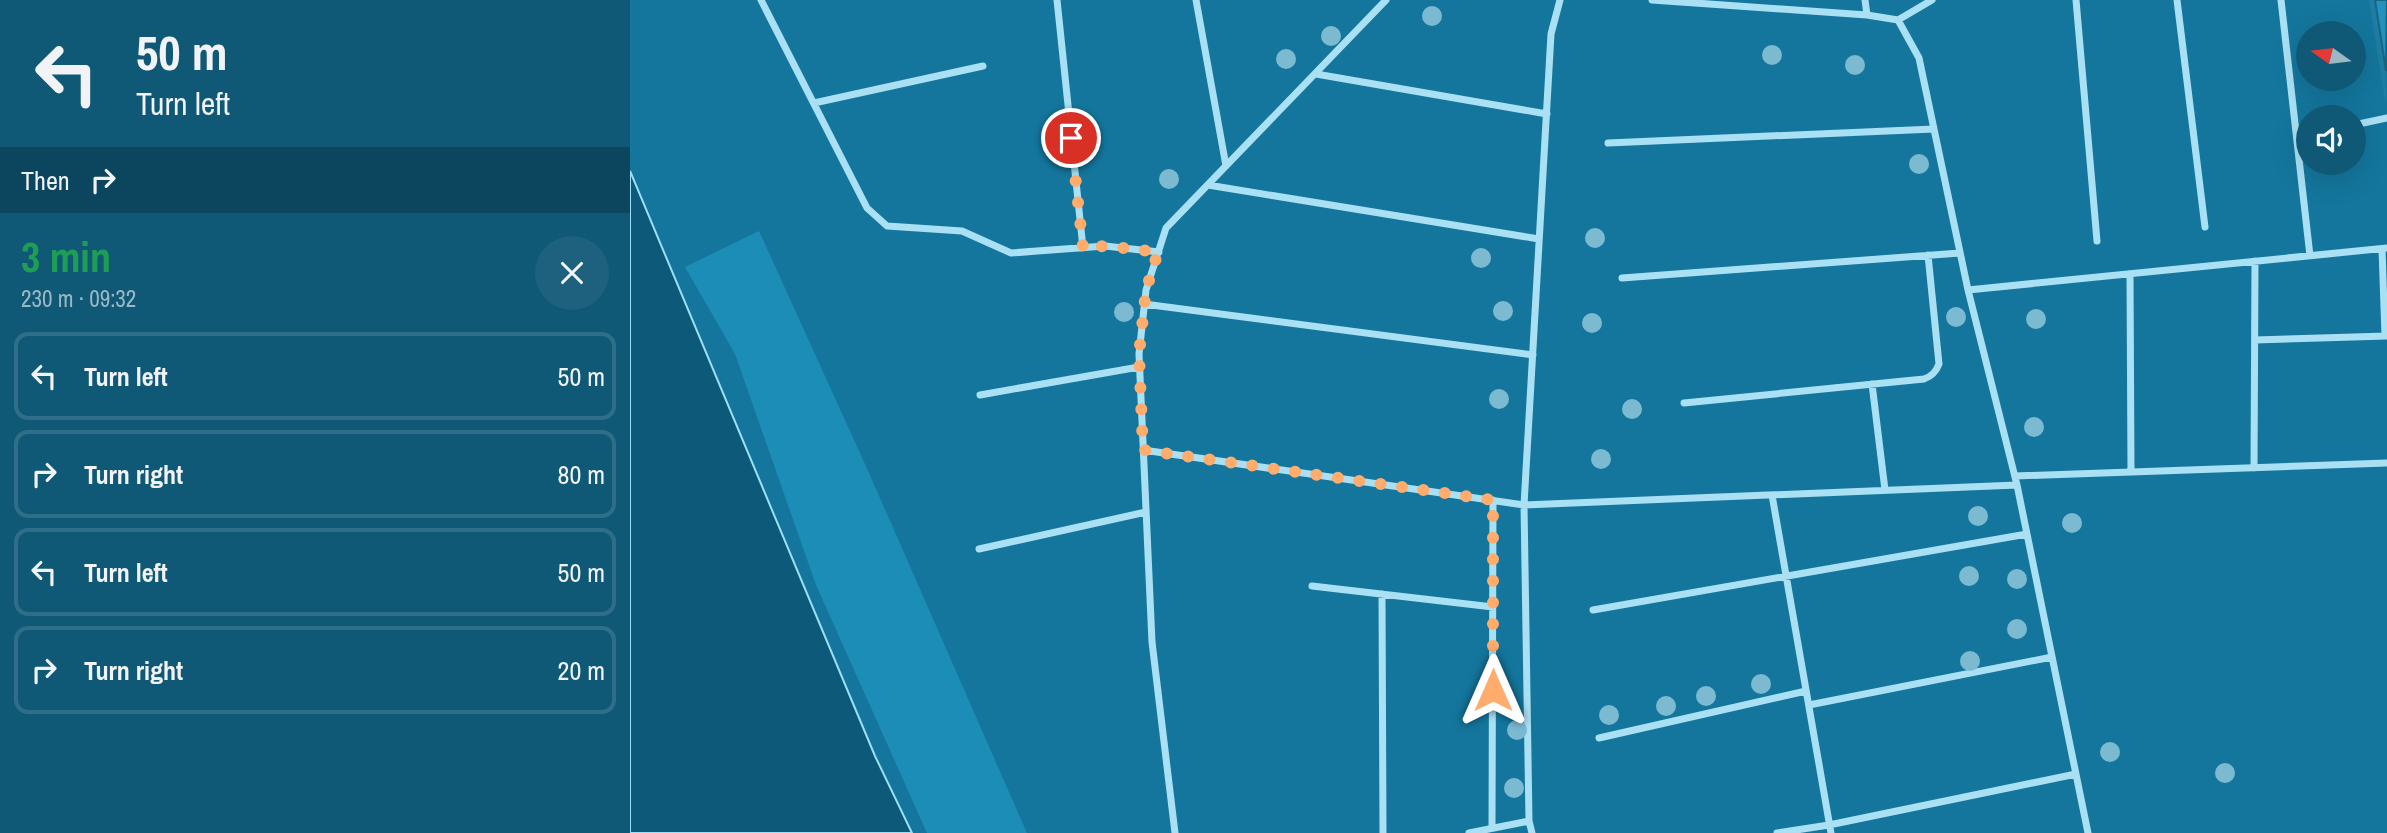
<!DOCTYPE html>
<meta charset="utf-8">
<style>
body{margin:0;font-family:"Archivo Narrow",sans-serif;background:#1d617e;color:#f1f3f6;height:100vh;display:flex;flex-direction:column;font-size:26px;white-space:nowrap}
*{box-sizing:border-box;margin:0}
p{font-size:23px;color:#9bb8c5}
.icon{flex:none;width:38px;height:38px;fill:none;stroke:currentColor;stroke-width:2;stroke-linecap:round;stroke-linejoin:round}
.map{position:relative;flex:1;overflow:hidden}
.side{display:flex;flex-direction:column;background:#0f5876;width:630px}
.side>*{flex:none}
.banner{background:#0f5876;color:#f1f3f6;overflow:hidden}
.needle{width:46px;rotate:284deg}
.buttons{position:absolute;left:1666px;top:21px;display:grid;gap:14px}
.buttons a{display:grid;place-items:center;width:70px;height:70px;border-radius:50%;background:#0f5876;box-shadow:0 7px 28px #0002;font-size:35px}
.pin{position:absolute;display:grid;place-items:center;width:60px;height:60px;color:#fff;margin:-30px;border:4px solid #fff;border-radius:50%;box-shadow:0 2px 7px #0007}
.me{position:absolute;width:77px;margin:-38px;rotate:0deg;stroke-linejoin:round;filter:drop-shadow(0 0 5px #0008)}
.turn{display:flex;align-items:center;gap:24px;height:147px;padding:0 21px;font-size:32px}
.turn .icon{width:91px;height:91px;stroke-width:2.5}
.turn b{display:block;font-size:49px;line-height:60px}
.then{display:flex;align-items:center;height:66px;padding:0 21px;background:#0003;gap:14px;font-size:26px}
.round{display:grid;place-items:center;flex:none;width:74px;height:74px;border-radius:37px;background:#1d617e}
.overview{display:flex;align-items:center;justify-content:space-between;height:119px;padding:0 21px}
h1{font-size:42px;font-weight:800;line-height:52px;color:#1e9e55}
ul{padding:0;list-style:none}
li{display:flex;align-items:center;gap:21px;height:88px;margin:0 14px 10px;padding:0 7px;border:4px solid #2f6e88;border-radius:14px}
li div{flex:1}
li b{display:block;font-size:26px}
li em{font-style:normal}
main{display:flex;flex:1;min-height:0}
.map>svg:first-child{display:block}
</style>
<main>
<section class="side">
<div class="banner">
<div class="turn"><svg class="icon" aria-label="left" viewBox="0 0 24 24"><path d="M17 20v-9H6M10 6l-5 5 5 5"/></svg><div><b>50 m</b>Turn left</div></div>
<div class="then">Then<svg class="icon" aria-label="right" viewBox="0 0 24 24"><path d="M7 20v-9h11M14 6l5 5-5 5"/></svg></div>
</div>
<div class="overview"><div><h1>3 min</h1><p>230 m · 09:32</p></div><a class="round"><svg class="icon" aria-label="close" viewBox="0 0 24 24"><path d="M6 6l12 12M18 6L6 18"/></svg></a></div>
<ul>
<li><svg class="icon" aria-label="left" viewBox="0 0 24 24"><path d="M17 20v-9H6M10 6l-5 5 5 5"/></svg><div><b>Turn left</b></div><em>50 m</em></li>
<li><svg class="icon" aria-label="right" viewBox="0 0 24 24"><path d="M7 20v-9h11M14 6l5 5-5 5"/></svg><div><b>Turn right</b></div><em>80 m</em></li>
<li><svg class="icon" aria-label="left" viewBox="0 0 24 24"><path d="M17 20v-9H6M10 6l-5 5 5 5"/></svg><div><b>Turn left</b></div><em>50 m</em></li>
<li><svg class="icon" aria-label="right" viewBox="0 0 24 24"><path d="M7 20v-9h11M14 6l5 5-5 5"/></svg><div><b>Turn right</b></div><em>20 m</em></li>
</ul>
</section>
<div class="map">
<svg width="1757" height="833" viewBox="0 0 1757 833">
<rect width="100%" height="100%" fill="#14769d"/>
<path fill="#1c8db7" d="M 129,231 L 239,473 L 397,833 L 297,833 L 186,585 L 105,354 L 55,267 Z"/>
<path fill="#0c5979" stroke="#9cdff6" stroke-width="2" d="M 0,171 L 245,756 L 282,833 L 0,833 Z"/>
<g fill="none" stroke-linecap="round" stroke-linejoin="round">
<path stroke="#aae0f4" stroke-width="7" d="M 131,0 L 237,208 L 257,226 L 332,231 L 381,253 L 475,246 L 529,252
M 427,0 L 453,248
M 566,0 L 596,166
M 1022,0 L 1237,15 L 1268,20 L 1289,58 L 1338,290 L 1387,485 L 1458,833
M 1235,0 L 1237,15
M 1446,0 L 1467,241
M 1547,0 L 1575,227
M 1651,0 L 1680,256
M 1268,20 L 1302,0
M 686,74 L 917,114
M 184,103 L 353,66
M 1724,125 L 1757,118
M 978,143 L 1304,129
M 578,185 L 909,239
M 1752,249 L 1755,336
M 1500,274 L 1501,472
M 992,278 L 1330,253
M 1338,290 L 1757,248
M 514,304 L 903,355
M 1625,340 L 1757,336
M 1242,384 L 1255,490
M 350,395 L 509,367
M 1054,403 L 1294,379 C 1302,376 1306,372 1309,364 L 1298,255
M 513,450 L 894,505 L 1387,485
M 1624,468 L 1625,261
M 1385,476 L 1757,463
M 1142,495 L 1201,833
M 349,549 L 516,512
M 682,586 L 863,607
M 752,594 L 753,833
M 963,610 L 1397,534
M 1179,705 L 1422,657
M 969,738 L 1176,691
M 862,828 L 863,500
M 545,833 L 522,642 L 509,354 L 516,290 L 536,228 L 756,0
M 839,833 L 899,821
M 902,833 L 899,821 L 894,505 L 921,34 L 930,0
M 1147,833 L 1199,825 L 1446,774"/>
</g>
<g fill="#7cbad2">
<circle cx="802" cy="16" r="10"/>
<circle cx="701" cy="36" r="10"/>
<circle cx="1142" cy="55" r="10"/>
<circle cx="656" cy="59" r="10"/>
<circle cx="1225" cy="65" r="10"/>
<circle cx="1289" cy="164" r="10"/>
<circle cx="539" cy="179" r="10"/>
<circle cx="965" cy="238" r="10"/>
<circle cx="851" cy="258" r="10"/>
<circle cx="873" cy="311" r="10"/>
<circle cx="494" cy="312" r="10"/>
<circle cx="1326" cy="317" r="10"/>
<circle cx="1406" cy="319" r="10"/>
<circle cx="962" cy="323" r="10"/>
<circle cx="869" cy="399" r="10"/>
<circle cx="1002" cy="409" r="10"/>
<circle cx="1404" cy="427" r="10"/>
<circle cx="971" cy="459" r="10"/>
<circle cx="1348" cy="516" r="10"/>
<circle cx="1442" cy="523" r="10"/>
<circle cx="1339" cy="576" r="10"/>
<circle cx="1387" cy="579" r="10"/>
<circle cx="1387" cy="629" r="10"/>
<circle cx="1340" cy="661" r="10"/>
<circle cx="1131" cy="684" r="10"/>
<circle cx="1076" cy="696" r="10"/>
<circle cx="1036" cy="706" r="10"/>
<circle cx="979" cy="715" r="10"/>
<circle cx="887" cy="730" r="10"/>
<circle cx="1480" cy="752" r="10"/>
<circle cx="1595" cy="773" r="10"/>
<circle cx="884" cy="788" r="10"/>
</g>
<path fill="#1d7da2" d="M 1739,0 L 1757,0 L 1756,107 Z"/>
<path fill="#2291bc" stroke="#186684" stroke-width="2" d="M 1745,0 L 1757,0 L 1756,71 Z"/>
<g fill="none" stroke-linecap="round" stroke-linejoin="round">
<path stroke="#ffac6d" stroke-width="12" stroke-dasharray="0 21.6" d="M 441,138 L 453,248 L 475,246 L 528,252 L 516,290 L 509,354 L 513,450 L 863,500 L 863,690"/>
</g>
</svg>
<div class="buttons">
<a><svg class="needle" viewBox="-14 -14 28 28"><path d="M0-13l5 13h-10z" fill="#e53935"/><path d="M0 13l5-13h-10z" fill="#9bb8c5"/></svg></a>
<a><svg class="icon" aria-label="sound" viewBox="0 0 24 24"><path d="M4 9h4l5-4v14l-5-4H4zM17 9q2 3 0 6"/></svg></a>
</div>
<div class="pin" style="left:441px;top:138px;background:#d93025"><svg class="icon" aria-label="arrive" viewBox="0 0 24 24"><path d="M6 21V4h12l-3 4 3 4H6"/></svg></div>
<svg class="me" style="left:863px;top:690px" viewBox="-20 -20 40 40"><path d="M0-17L14 15 0 8-14 15z" fill="#ffac6d" stroke="#fff" stroke-width="4"/></svg>
</div>
</main>
